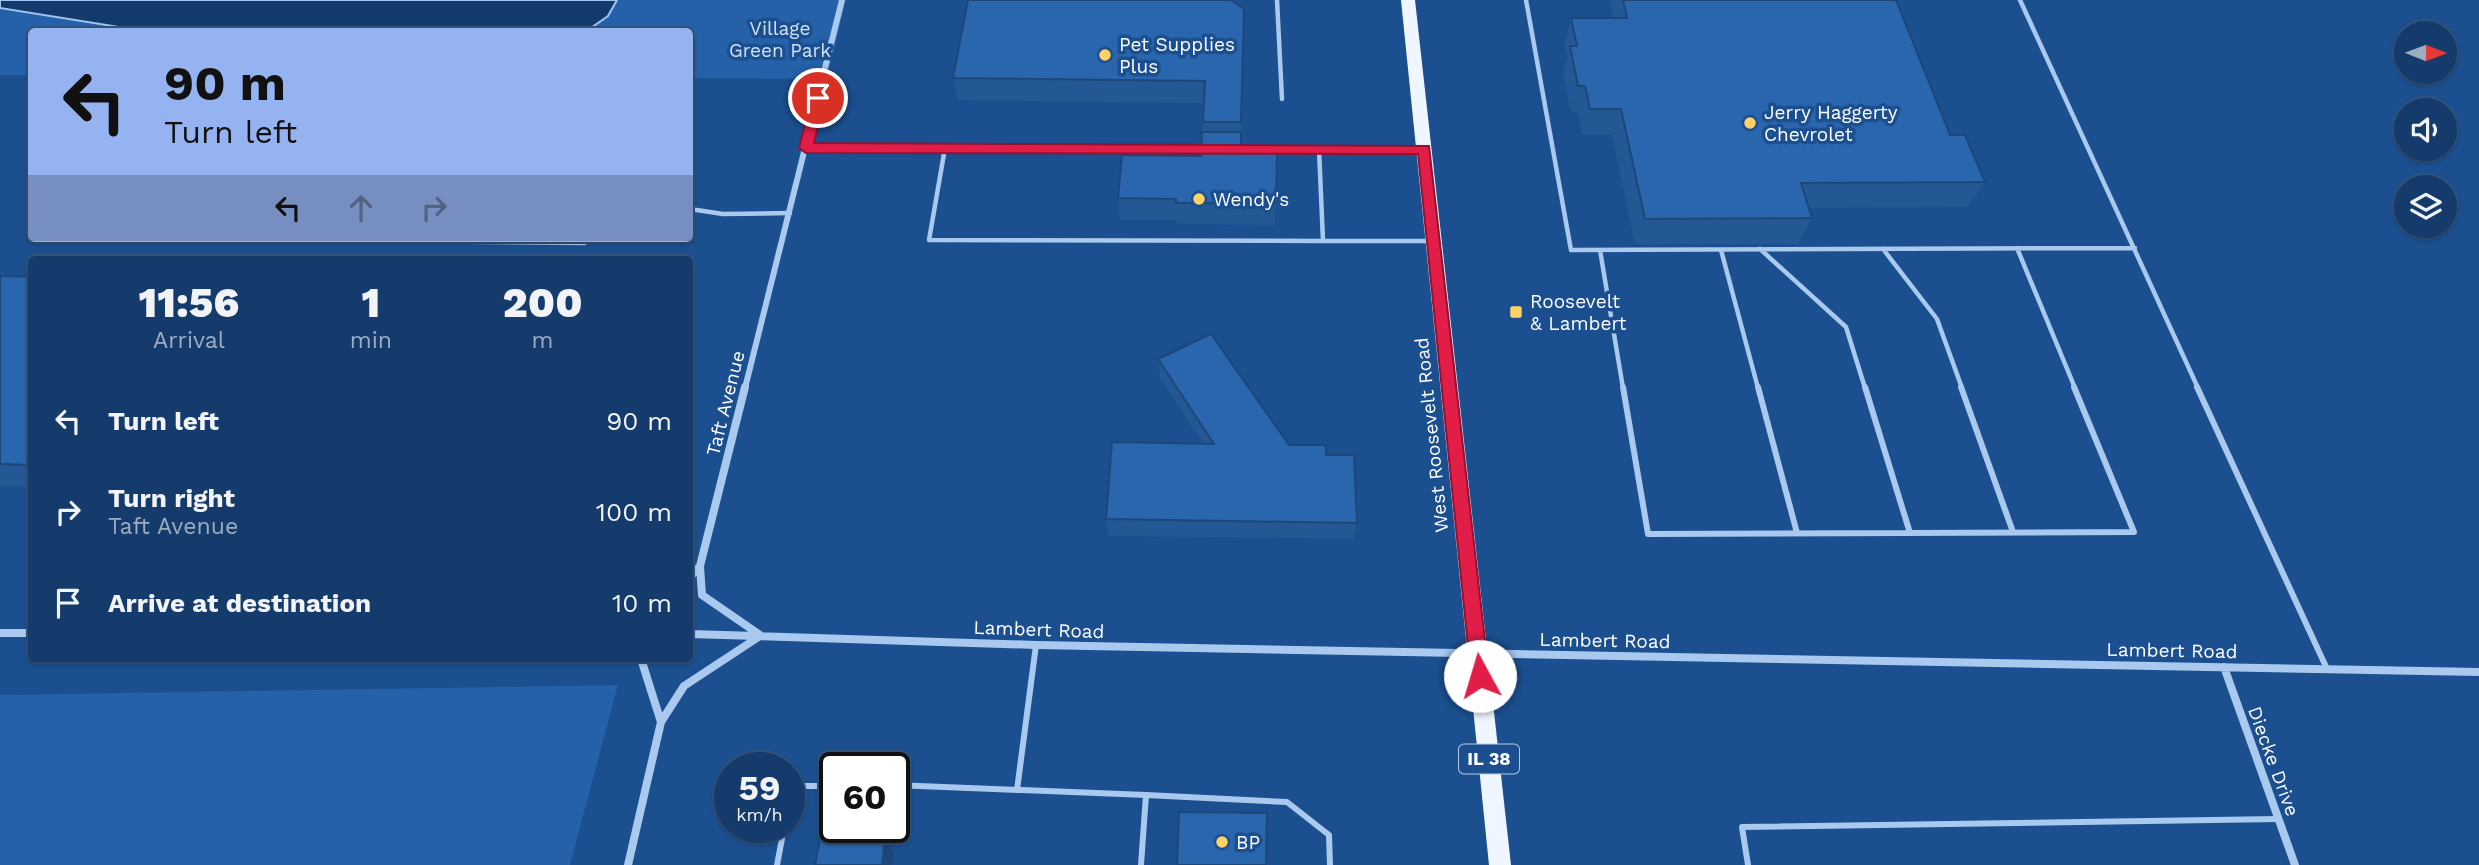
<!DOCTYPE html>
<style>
body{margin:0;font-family:"Work Sans",sans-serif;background:#1d4271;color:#f1f3f6;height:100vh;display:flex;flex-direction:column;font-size:26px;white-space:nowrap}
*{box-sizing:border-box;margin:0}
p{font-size:23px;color:#9dadc1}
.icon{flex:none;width:38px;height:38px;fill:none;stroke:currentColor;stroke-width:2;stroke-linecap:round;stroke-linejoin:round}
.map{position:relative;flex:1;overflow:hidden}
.sheet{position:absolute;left:28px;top:256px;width:665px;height:406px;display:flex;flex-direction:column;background:#143b6b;border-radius:7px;box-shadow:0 2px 5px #0004,0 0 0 2px #33557e}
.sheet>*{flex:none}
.guide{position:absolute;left:28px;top:28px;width:665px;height:214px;border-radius:7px;box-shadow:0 2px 5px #0004,0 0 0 2px #33557e;background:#95b2f1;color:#111;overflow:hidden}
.needle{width:46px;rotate:91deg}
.tools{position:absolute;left:2394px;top:21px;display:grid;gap:14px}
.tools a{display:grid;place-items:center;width:63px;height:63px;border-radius:50%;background:#143b6b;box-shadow:0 2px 5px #0004,0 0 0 2px #33557e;font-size:35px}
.speed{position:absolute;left:714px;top:752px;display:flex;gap:14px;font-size:35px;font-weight:700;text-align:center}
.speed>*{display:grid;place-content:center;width:91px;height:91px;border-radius:50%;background:#143b6b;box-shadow:0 2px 5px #0004,0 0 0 2px #33557e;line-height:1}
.speed small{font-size:18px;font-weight:400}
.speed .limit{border:4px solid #111;border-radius:10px;background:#fff;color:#111}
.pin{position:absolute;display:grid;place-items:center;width:60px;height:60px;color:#fff;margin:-30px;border:4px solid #fff;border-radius:50%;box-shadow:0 2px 7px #0007}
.me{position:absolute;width:77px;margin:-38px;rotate:354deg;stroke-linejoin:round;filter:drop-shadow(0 0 5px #0008)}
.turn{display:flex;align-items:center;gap:24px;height:147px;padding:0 21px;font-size:32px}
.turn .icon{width:91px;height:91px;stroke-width:2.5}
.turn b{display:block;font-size:49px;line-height:60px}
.lanes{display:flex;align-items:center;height:66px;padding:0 21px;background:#0003;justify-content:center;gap:35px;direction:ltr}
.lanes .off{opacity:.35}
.eta{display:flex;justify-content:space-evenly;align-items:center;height:119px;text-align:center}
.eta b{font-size:42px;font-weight:800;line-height:49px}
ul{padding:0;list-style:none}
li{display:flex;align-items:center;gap:21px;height:91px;padding:0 21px}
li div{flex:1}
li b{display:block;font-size:26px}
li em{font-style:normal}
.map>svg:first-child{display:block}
</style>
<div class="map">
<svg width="2479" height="865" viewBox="0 0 2479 865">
<rect width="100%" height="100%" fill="#1b4f8f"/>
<path fill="#2461a8" d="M 0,0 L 846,0 L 827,79 L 690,78 L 690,32 L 32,32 L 31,75 L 0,75 Z
M 618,685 L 570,865 L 0,865 L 0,695 Z"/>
<path fill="#123a6d" stroke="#9cc4f0" stroke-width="2" d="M 0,0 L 617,0 L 608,16 L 585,32 L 150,32 L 0,8 Z"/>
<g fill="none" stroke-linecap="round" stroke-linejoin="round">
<path stroke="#a9c9ee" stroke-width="4.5" d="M 1277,0 L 1282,99
M 1526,0 L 1571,250 L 2135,248
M 2020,0 L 2198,388
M 806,148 L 1207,149
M 945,148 L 929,240 L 1323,241 L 1319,149
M 1242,149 L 1421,149
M 690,209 L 723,214 L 790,213
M 125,238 L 584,243 L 592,238
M 1323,241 L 1432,241
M 2017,248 L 2075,388
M 1760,249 L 1846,327 L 1865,388
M 1883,249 L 1937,319 L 1962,388
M 1600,250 L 1623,388
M 1721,250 L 1758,388"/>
<path stroke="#a9c9ee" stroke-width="6" d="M 1623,387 L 1648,534 L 2134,532 L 2074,387
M 1758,387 L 1797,533
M 1865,387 L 1910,533
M 1961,387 L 2013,532
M 2197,387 L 2327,669
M 894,785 L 1146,795 L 1141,865
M 1017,790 L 1036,645
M 1146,795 L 1287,802 L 1329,835 L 1330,865
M 789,804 L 804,786 L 835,786
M 777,865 L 784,828
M 1748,865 L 1742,827 L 2278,819"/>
<path stroke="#a9c9ee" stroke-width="6" d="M 745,388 L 842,0"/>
<path stroke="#a9c9ee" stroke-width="8" d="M 745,387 L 700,566 L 702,595 L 760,635
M 690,577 L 700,566
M 0,633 L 32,633
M 690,634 L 1036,645 L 2479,672
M 637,658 L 642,662 L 661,722
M 2224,667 L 2295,865
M 628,865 L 661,722 L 684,686 L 760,636"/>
<path fill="#f0f6ff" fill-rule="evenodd" d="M 1401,0 L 1415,0 L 1511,865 L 1489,865 Z"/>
</g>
<path fill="#245895" d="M 1610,0 L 1896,0 L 1950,135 L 1985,182 L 1968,207 L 1808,208 L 1812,218 L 1798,244 L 1635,244 L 1612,135 L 1582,135 L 1578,112 L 1571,112 L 1563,72 L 1567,58 L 1564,45 L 1571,18 L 1613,18 Z
M 1244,9 L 1241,148 L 1246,152 L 1277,153 L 1275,225 L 1177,224 L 1177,220 L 1120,220 L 1118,198 L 1201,156 L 1204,103 L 958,100 L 953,78 Z
M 0,276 L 32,277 L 32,486 L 0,486 Z
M 1158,359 L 1289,445 L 1326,455 L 1357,523 L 1354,539 L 1109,536 L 1106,519 L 1203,444 L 1160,377 Z"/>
<path fill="#1d4779" d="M 885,840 L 894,852 L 892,865 L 882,865 Z"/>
<path fill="#2a66ad" stroke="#1d4779" stroke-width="2" d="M 968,0 L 1231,0 L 1244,9 L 1241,122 L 1203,122 L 1205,81 L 953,78 Z
M 1623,0 L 1896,0 L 1950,135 L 1965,135 L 1985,182 L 1801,183 L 1812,218 L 1645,219 L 1621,109 L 1590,109 L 1585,86 L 1578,86 L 1570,46 L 1577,46 L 1571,18 L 1627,18 Z
M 1202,132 L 1241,132 L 1241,148 L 1246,148 L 1246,152 L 1277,153 L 1276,203 L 1176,203 L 1176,199 L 1118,198 L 1122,155 L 1201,156 Z
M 0,276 L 32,277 L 32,465 L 0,464 Z
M 1211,334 L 1289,445 L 1326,445 L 1326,455 L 1354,455 L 1357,523 L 1106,519 L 1112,442 L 1214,444 L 1158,359 Z
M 1179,812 L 1267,813 L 1266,865 L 1177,865 Z
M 820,839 L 885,840 L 882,865 L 815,865 Z"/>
<path fill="#e11d48" stroke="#92132f" stroke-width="2" d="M 818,94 L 825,98 L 814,143 L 1429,146 L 1489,676 L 1487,682 L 1474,682 L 1471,676 L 1418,154 L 806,153 L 799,148 L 812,98 Z"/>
<g fill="#ffd166" stroke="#1b4f8f" stroke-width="2.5">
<circle cx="1105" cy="55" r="7"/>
<circle cx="1750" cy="123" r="7"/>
<circle cx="1199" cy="199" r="7"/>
<rect x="1509" y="305" width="14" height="14" rx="3.5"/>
<circle cx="1222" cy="842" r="7"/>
</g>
<g text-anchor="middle" stroke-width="7" stroke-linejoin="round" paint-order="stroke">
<rect fill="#1b4f8f" stroke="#bbcadd" stroke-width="2" x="1459" y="744.5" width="60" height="29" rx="5"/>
<g font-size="18" font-weight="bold" fill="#fff">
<text x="1489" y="765">IL 38</text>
</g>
<g font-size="19" fill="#cfe3fa" stroke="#1b4f8f">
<text x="780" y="35">Village<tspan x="780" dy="22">Green Park</tspan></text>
</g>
<g font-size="19" fill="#fff" stroke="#1b4f8f" text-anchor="start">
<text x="1119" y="51">Pet Supplies<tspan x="1119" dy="22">Plus</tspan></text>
<text x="1764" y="119">Jerry Haggerty<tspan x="1764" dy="22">Chevrolet</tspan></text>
<text x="1213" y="206">Wendy's</text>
<text x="1530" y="308">Roosevelt<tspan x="1530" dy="22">&amp; Lambert</tspan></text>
<text x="1236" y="849">BP</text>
</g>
<g font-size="19" fill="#fff" stroke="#1b4f8f">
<text transform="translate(725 403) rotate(-76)" y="7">Taft Avenue</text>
<text transform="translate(1431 435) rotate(-96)" y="7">West Roosevelt Road</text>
<text transform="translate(1039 629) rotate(2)" y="7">Lambert Road</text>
<text transform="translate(1605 640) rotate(1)" y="7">Lambert Road</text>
<text transform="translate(2172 650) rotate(1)" y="7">Lambert Road</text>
<text transform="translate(2274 761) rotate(70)" y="7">Diecke Drive</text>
</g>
</g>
</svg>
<div class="tools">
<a><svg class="needle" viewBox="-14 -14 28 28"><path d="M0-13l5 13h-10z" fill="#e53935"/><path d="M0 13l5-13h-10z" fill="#9dadc1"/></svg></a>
<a><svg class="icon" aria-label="sound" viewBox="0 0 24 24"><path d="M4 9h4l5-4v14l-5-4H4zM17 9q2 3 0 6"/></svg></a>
<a><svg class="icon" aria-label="layers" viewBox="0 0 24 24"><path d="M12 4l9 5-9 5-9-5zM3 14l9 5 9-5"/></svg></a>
</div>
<div class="speed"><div>59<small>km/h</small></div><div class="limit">60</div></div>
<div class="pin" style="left:818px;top:98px;background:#d93025"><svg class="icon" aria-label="arrive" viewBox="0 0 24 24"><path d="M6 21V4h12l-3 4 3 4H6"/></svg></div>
<svg class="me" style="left:1480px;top:676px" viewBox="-20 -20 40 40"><circle r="19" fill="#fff"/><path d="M0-13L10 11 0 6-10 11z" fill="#e11d48"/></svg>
<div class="guide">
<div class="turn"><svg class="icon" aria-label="left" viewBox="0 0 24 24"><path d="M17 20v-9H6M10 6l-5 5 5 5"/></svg><div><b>90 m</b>Turn left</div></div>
<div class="lanes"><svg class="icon" aria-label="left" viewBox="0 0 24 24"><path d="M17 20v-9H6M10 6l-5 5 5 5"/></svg><svg class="icon off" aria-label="ahead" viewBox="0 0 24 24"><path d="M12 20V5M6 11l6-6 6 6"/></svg><svg class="icon off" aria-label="right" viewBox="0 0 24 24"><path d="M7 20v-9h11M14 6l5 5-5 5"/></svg></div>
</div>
<section class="sheet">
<div class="eta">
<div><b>11:56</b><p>Arrival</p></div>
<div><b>1</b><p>min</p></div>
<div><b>200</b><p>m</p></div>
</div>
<ul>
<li><svg class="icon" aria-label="left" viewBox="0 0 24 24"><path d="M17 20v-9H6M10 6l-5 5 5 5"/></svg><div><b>Turn left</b></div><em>90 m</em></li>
<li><svg class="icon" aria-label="right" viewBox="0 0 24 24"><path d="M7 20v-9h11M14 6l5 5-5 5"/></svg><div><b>Turn right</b><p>Taft Avenue</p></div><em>100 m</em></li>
<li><svg class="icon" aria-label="arrive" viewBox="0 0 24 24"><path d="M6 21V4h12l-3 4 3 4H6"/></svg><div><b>Arrive at destination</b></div><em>10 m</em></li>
</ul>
</section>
</div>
